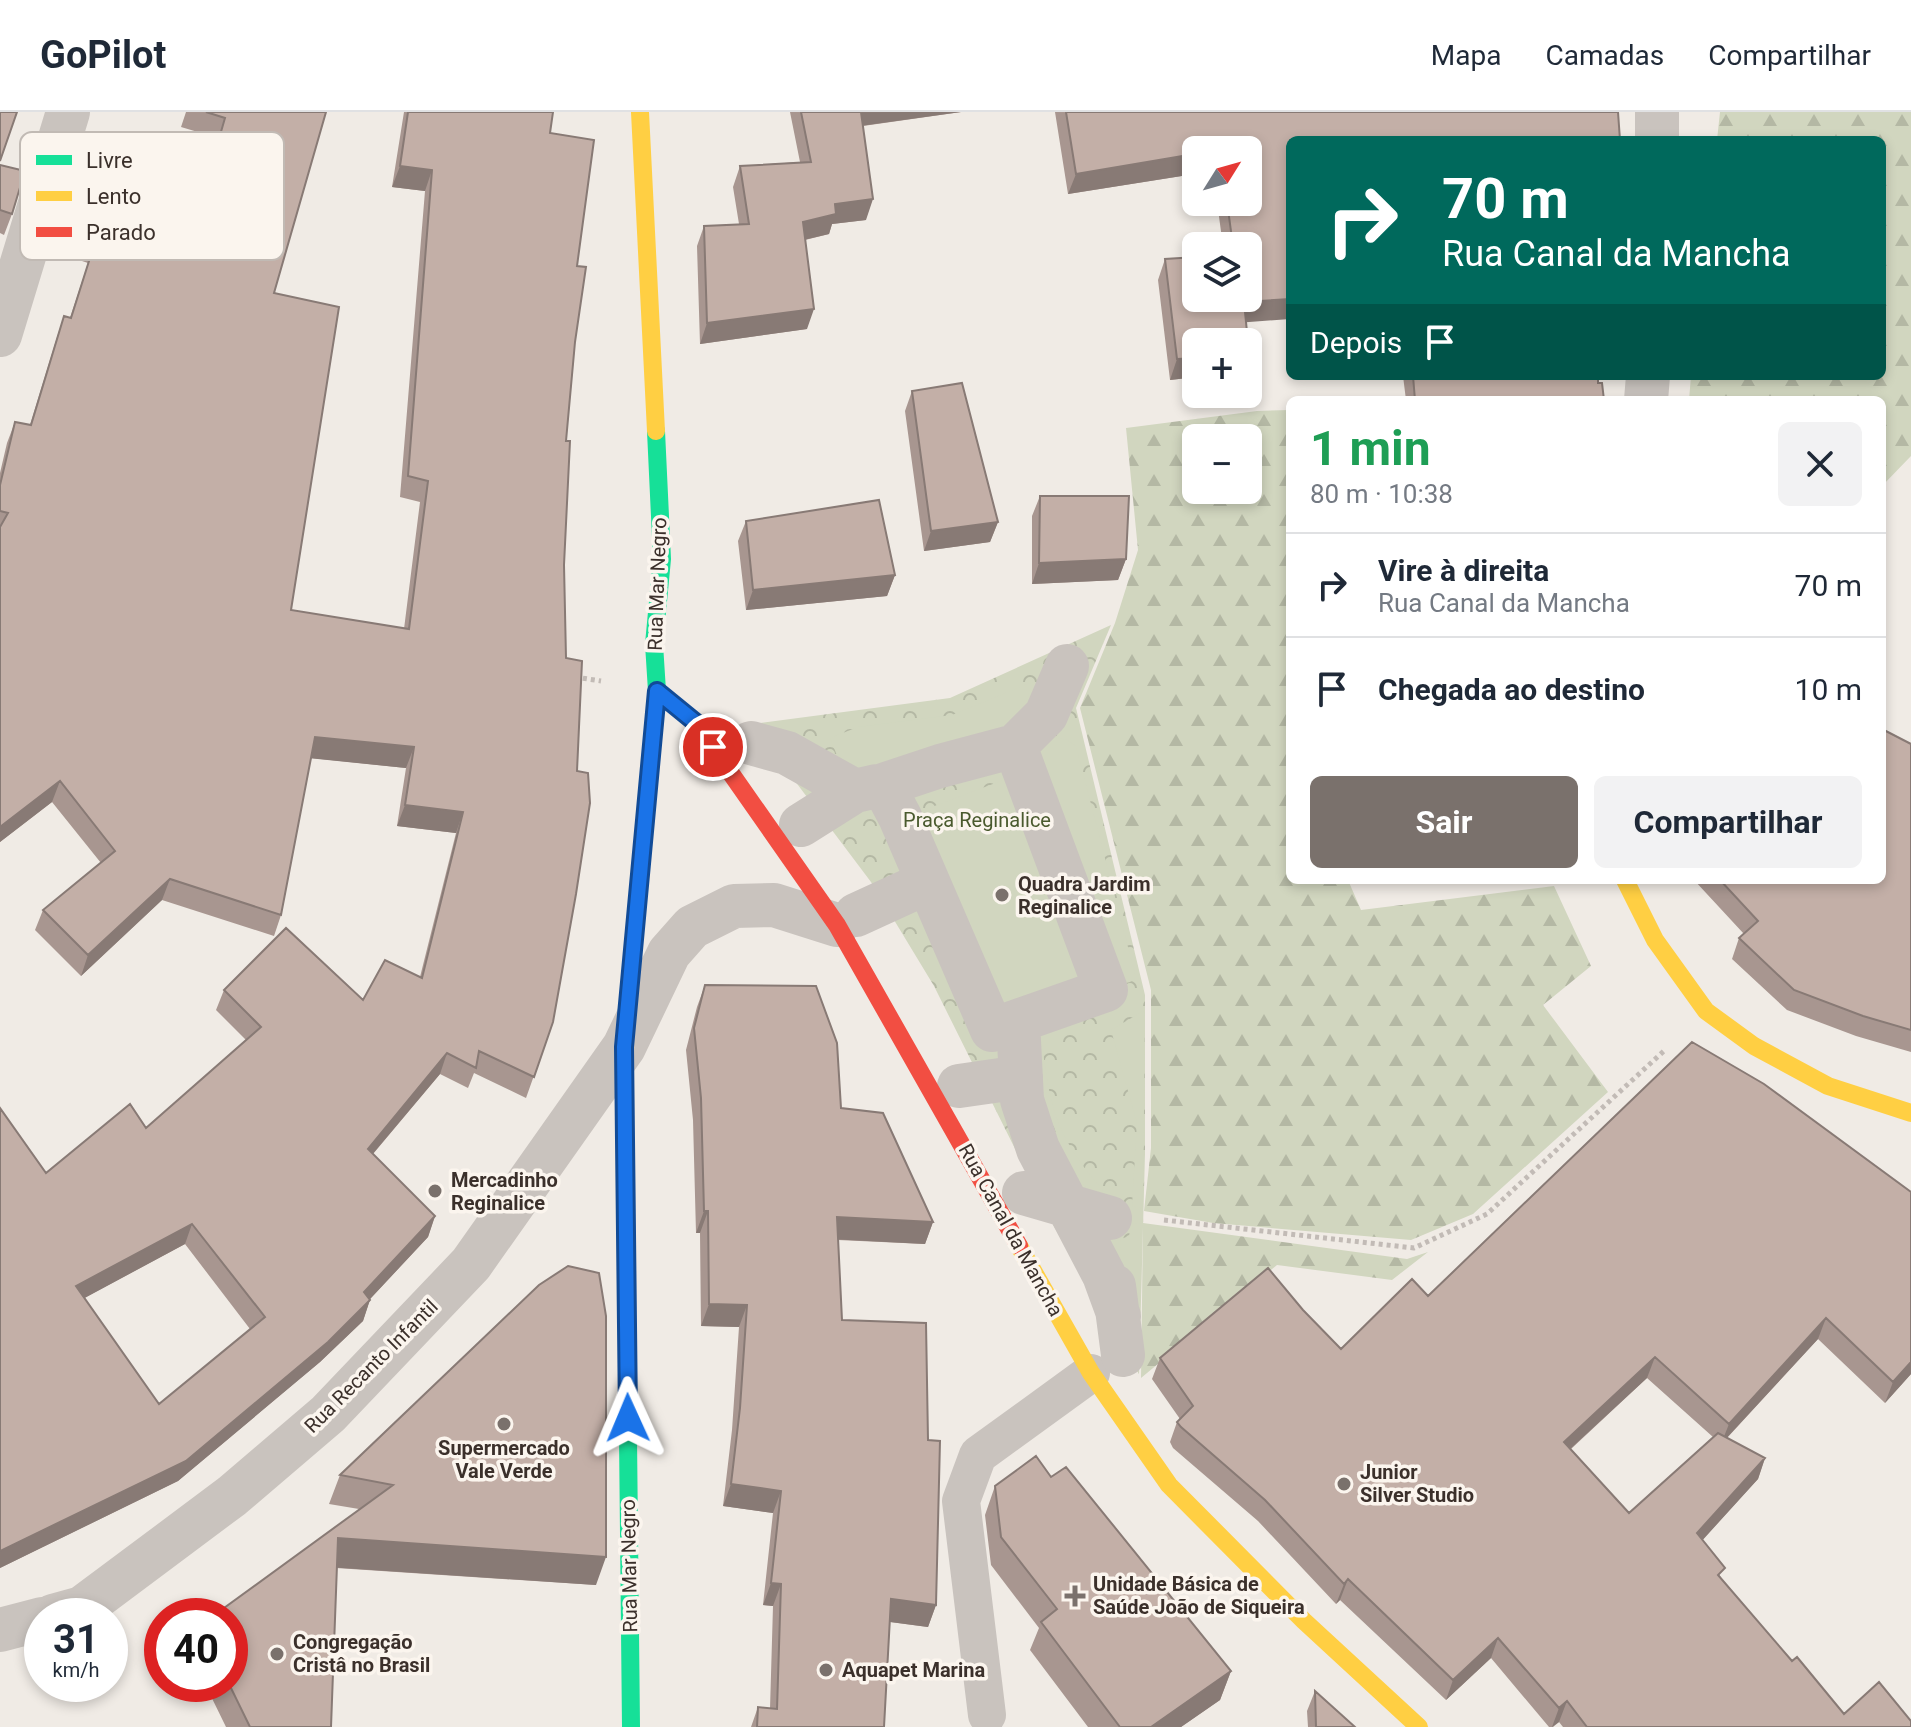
<!DOCTYPE html>
<html lang="pt">
<meta charset="utf-8">
<style>
body{margin:0;font-family:Roboto,sans-serif;background:#f2f2f3;color:#1f2937;height:100vh;display:flex;flex-direction:column;font-size:30px;white-space:nowrap}
*{box-sizing:border-box;margin:0}
p{font-size:26px;color:#747a83}
.icon{flex:none;width:44px;height:44px;fill:none;stroke:currentColor;stroke-width:2;stroke-linecap:round;stroke-linejoin:round}
.map{position:relative;flex:1;overflow:hidden}
.panel{position:absolute;left:1286px;top:284px;width:600px;height:488px;display:flex;flex-direction:column;background:#fff;border-radius:12px;box-shadow:0 4px 12px #0003}
.panel>*{flex:none}
.guide{position:absolute;left:1286px;top:24px;width:600px;height:244px;border-radius:12px;box-shadow:0 4px 12px #0003;background:#00695c;color:#fff;overflow:hidden}
.needle{width:52px;rotate:53deg}
.fabs{position:absolute;left:1182px;top:24px;display:grid;gap:16px}
.fabs a{display:grid;place-items:center;width:80px;height:80px;border-radius:12px;background:#fff;box-shadow:0 4px 12px #0003;font-size:40px}
.speed{position:absolute;left:24px;top:1486px;display:flex;gap:16px;font-size:40px;font-weight:700;text-align:center}
.speed>*{display:grid;place-content:center;width:104px;height:104px;border-radius:50%;background:#fff;box-shadow:0 4px 12px #0003;line-height:1}
.speed small{font-size:20px;font-weight:400}
.speed .limit{border:12px solid #d22;background:#fff;color:#111}
.pin{position:absolute;display:grid;place-items:center;width:68px;height:68px;color:#fff;margin:-34px;border:4px solid #fff;border-radius:50%;box-shadow:0 2px 8px #0007}
.me{position:absolute;width:88px;margin:-44px;rotate:359deg;stroke-linejoin:round;filter:drop-shadow(0 0 6px #0008)}
.turn{display:flex;align-items:center;gap:28px;height:168px;padding:0 24px;font-size:36px}
.turn .icon{width:104px;height:104px;stroke-width:2.5}
.turn b{display:block;font-size:56px;line-height:68px}
.then{display:flex;align-items:center;height:76px;padding:0 24px;background:#0003;gap:16px;font-size:30px}
.round{display:grid;place-items:center;flex:none;width:84px;height:84px;border-radius:12px;background:#f2f2f3}
.overview{display:flex;align-items:center;justify-content:space-between;height:136px;padding:0 24px}
h1{font-size:48px;font-weight:700;line-height:60px;color:#1e9e55}
.action{display:flex;gap:16px;margin-top:auto;padding:16px 24px}
.action a{flex:1;height:92px;border-radius:12px;background:#7a716c;color:#fff;font-size:32px;font-weight:700;line-height:92px;text-align:center}
.action a+a{background:#f2f2f3;color:#1f2937}
ul{padding:0;list-style:none}
li{display:flex;align-items:center;gap:24px;height:104px;padding:0 24px;border-top:2px solid #e0e1e3}
li div{flex:1}
li b{display:block;font-size:30px}
li em{font-style:normal}
header{display:flex;align-items:center;gap:48px;box-sizing:border-box;height:112px;padding:0 40px;background:#fff;border-bottom:2px solid #e0e1e3}
header strong{font-size:38px}
nav{display:flex;gap:44px;margin-inline-start:auto;font-size:28px}
.map>svg:first-child{display:block}
</style>
<header>
<strong>GoPilot</strong>
<nav><a>Mapa</a><a>Camadas</a><a>Compartilhar</a></nav>
</header>
<div class="map">
<svg width="1911" height="1615" viewBox="0 0 1911 1615">
<defs>
<pattern id="forest-firs" width="22" height="20" patternUnits="userSpaceOnUse" patternTransform="scale(2)"><rect width="22" height="20" fill="#d1d6bf"/><path d="M5 1l3.5 6h-7zM16 11l3.5 6h-7z" fill="#b4b8a4"/></pattern>
<pattern id="park-crowns" width="20" height="18" patternUnits="userSpaceOnUse" patternTransform="scale(2)"><rect width="20" height="18" fill="#d1d6bf"/><path d="M2 6a3 3 0 1 1 6 0M12 15a3 3 0 1 1 6 0" fill="none" stroke="#b4b8a4"/></pattern>
</defs>
<rect width="100%" height="100%" fill="#f0ebe5"/>
<path fill="url(#forest-firs)" fill-rule="evenodd" d="M 1720,0 L 1911,0 L 1911,344 L 1882,374 L 1882,288 L 1689,288 L 1691,264 L 1882,264 L 1882,28 L 1717,28 Z
M 1290,298 L 1290,768 L 1348,768 L 1361,798 L 1554,774 L 1591,854 L 1543,893 L 1608,980 L 1473,1102 L 1411,1128 L 1213,1111 L 1144,1099 L 1151,1036 L 1151,878 L 1080,596 L 1115,511 L 1138,438 L 1126,316 L 1257,299 ZM 1196,326 L 1248,326 L 1248,378 L 1196,378 Z
M 1143,1111 L 1407,1147 L 1428,1140 L 1392,1168 L 1277,1153 L 1141,1266 Z"/>
<path fill="url(#park-crowns)" d="M 1111,513 L 1076,596 L 1145,883 L 1145,1042 L 1139,1262 L 1052,1111 L 934,874 L 871,770 L 752,612 L 950,586 Z"/>
<path fill="#d1d6bf" d="M 1032,570 L 1038,582 L 1036,604 L 871,665 L 840,651 L 830,626 L 858,615 L 952,603 Z
M 1047,624 L 1067,628 L 1076,634 L 1136,866 L 1130,870 L 1115,874 L 1041,645 L 1042,631 Z
M 1019,662 L 1093,862 L 990,905 L 908,704 Z
M 1145,898 L 1143,1097 L 1132,1094 L 1137,1011 L 1111,918 Z
M 1041,922 C 1049,992 1055,1024 1103,1078 L 1093,1083 L 1068,1056 L 1031,948 Z
M 1131,1111 L 1141,1112 L 1139,1262 C 1122,1232 1119,1162 1121,1127 L 1129,1124 Z"/>
<g fill="none" stroke-linecap="round" stroke-linejoin="round">
<path stroke="#c2bbb6" stroke-width="5" stroke-dasharray="4 4" stroke-linecap="butt" d="M 575,565 L 601,569
M 1164,1108 L 1414,1136 L 1487,1102 L 1665,938"/>
<path stroke="#c9c3be" stroke-width="38" d="M 987,1603 L 961,1389 L 978,1343 L 1091,1261"/>
<path stroke="#c9c3be" stroke-width="44" d="M 1657,0 L 1657,28
M 0,223 L 68,0
M 1646,288 L 1648,264
M 751,631 L 787,641 L 855,679
M 1015,634 L 1106,878 L 992,918 L 900,705 L 883,673 L 940,654 L 1015,634 L 1046,603 L 1067,554
M 801,713 L 855,679 L 877,674
M 856,803 L 928,770
M 1018,909 L 1022,988 L 1038,1037 L 1104,1163 L 1119,1204
M 959,974 L 1021,965
M 1024,1081 L 1110,1106
M 1114,1174 L 1123,1243
M 53,1504 L 82,1496 L 232,1384 L 328,1302 L 471,1152 L 624,935 L 669,841 L 692,815 L 734,794 L 774,793 L 837,813
M 0,1518 L 42,1507"/>
<path stroke="#16e098" stroke-width="18" d="M 635,817 L 657,579 L 654,532 L 662,447 L 656,319
M 626,1131 L 631,1615"/>
<path stroke="#ffcf43" stroke-width="18" d="M 640,0 L 656,319
M 1625,768 L 1655,828 L 1706,899 L 1754,934 L 1828,974 L 1911,1001
M 626,1131 L 624,935 L 635,817
M 1019,1134 L 1091,1261 L 1169,1373 L 1304,1509 L 1419,1615"/>
<path stroke="#f24e42" stroke-width="18" d="M 657,579 L 695,610 L 837,813 L 1019,1134"/>
</g>
<path fill="#a89690" fill-rule="evenodd" d="M 186,0 L 326,0 L 274,181 L 291,498 L 404,517 L 420,390 L 400,385 L 425,79 L 392,75 L 404,0 L 553,0 L 550,21 L 577,154 L 575,230 L 566,329 L 553,910 L 526,986 L 474,961 L 468,976 L 440,962 L 373,1042 L 435,1104 L 428,1125 L 370,1187 L 363,1209 L 320,1250 L 178,1369 L 0,1456 L 46,1061 L 146,1016 L 246,928 L 216,898 L 224,878 L 363,888 L 420,865 L 456,721 L 397,714 L 406,656 L 311,646 L 281,803 L 274,824 L 162,788 L 81,864 L 35,818 L 43,798 L 101,751 L 52,690 L 0,730 L 0,361 L 7,331 L 15,310 L 30,313 L 57,225 L 64,204 L 70,206 L 88,151 L 52,139 L 74,70 L 196,99 L 218,26 L 181,15 ZM 185,1132 L 250,1217 L 159,1292 L 84,1186 Z
M 790,0 L 961,0 L 863,14 L 866,108 L 832,112 L 829,122 L 805,128 L 807,217 L 700,232 L 697,134 L 704,114 L 739,112 L 733,75 L 740,54 L 800,50 Z
M 1055,0 L 1618,0 L 1246,210 L 1196,230 L 1196,265 L 1170,268 L 1158,168 L 1165,147 L 1196,186 L 1248,134 L 1223,134 L 1217,90 L 1248,90 L 1248,38 L 1196,38 L 1196,66 L 1188,66 L 1188,63 L 1068,82 Z
M 0,53 L 12,102 L 4,123 L 0,121 Z
M 1403,264 L 1598,264 L 1598,271 L 1604,288 L 1406,288 Z
M 912,279 L 998,410 L 990,430 L 924,439 L 905,299 Z
M 1040,384 L 1126,447 L 1118,468 L 1032,472 L 1032,404 Z
M 746,409 L 895,463 L 887,484 L 746,498 L 738,429 Z
M 1911,632 L 1911,940 L 1856,924 L 1787,898 L 1732,847 L 1739,826 L 1744,822 L 1694,768 L 1882,768 Z
M 705,873 L 841,996 L 933,1110 L 925,1132 L 838,1128 L 842,1208 L 928,1328 L 936,1493 L 928,1515 L 890,1510 L 884,1615 L 751,1615 L 758,1595 L 770,1597 L 773,1494 L 763,1493 L 773,1401 L 723,1394 L 732,1318 L 739,1215 L 701,1214 L 700,1121 L 696,1121 L 693,1008 L 686,938 L 697,895 Z
M 1692,930 L 1911,1262 L 1885,1291 L 1818,1227 L 1727,1326 L 1765,1346 L 1758,1367 L 1702,1428 L 1721,1466 L 1792,1549 L 1844,1602 L 1911,1615 L 1563,1615 L 1559,1610 L 1553,1615 L 1549,1615 L 1491,1546 L 1446,1588 L 1340,1488 L 1336,1492 L 1258,1409 L 1173,1336 L 1170,1330 L 1177,1310 L 1180,1307 L 1152,1267 L 1160,1246 L 1303,1198 L 1341,1237 L 1428,1184 ZM 1647,1266 L 1713,1325 L 1629,1401 L 1571,1337 Z
M 539,1173 L 596,1473 L 336,1456 L 331,1615 L 226,1615 L 205,1572 L 230,1572 L 359,1397 L 329,1392 L 340,1363 Z
M 1051,1365 L 1231,1559 L 1220,1588 L 1181,1615 L 1088,1615 L 1030,1538 L 1039,1516 L 991,1453 L 985,1403 L 995,1374 Z
M 1315,1579 L 1355,1615 L 1308,1615 L 1307,1599 Z"/>
<path fill="#887a75" d="M 859,0 L 961,0 L 853,15 Z
M 1195,42 L 1188,63 L 1068,82 L 1076,62 Z
M 1196,46 L 1196,66 L 1188,66 Z
M 400,54 L 432,58 L 425,79 L 392,75 Z
M 873,87 L 866,108 L 832,112 L 829,122 L 795,130 L 803,110 L 835,92 Z
M 1290,187 L 1290,207 L 1236,211 L 1244,190 Z
M 814,197 L 807,217 L 700,232 L 707,211 Z
M 1196,246 L 1196,265 L 1170,268 L 1177,247 Z
M 998,410 L 990,430 L 924,439 L 931,419 Z
M 1126,447 L 1118,468 L 1032,472 L 1039,451 Z
M 895,463 L 887,484 L 746,498 L 753,478 Z
M 315,625 L 414,635 L 406,656 L 308,646 Z
M 60,669 L 52,690 L 0,730 L 0,715 Z
M 405,693 L 463,700 L 456,721 L 397,714 Z
M 170,767 L 162,788 L 81,864 L 88,843 Z
M 447,941 L 440,962 L 360,1057 L 368,1037 Z
M 704,1099 L 708,1099 L 700,1121 L 696,1121 Z
M 435,1104 L 428,1125 L 357,1201 L 364,1180 Z
M 837,1105 L 933,1110 L 925,1132 L 829,1127 Z
M 192,1112 L 185,1132 L 68,1195 L 76,1174 Z
M 370,1188 L 363,1209 L 320,1250 L 178,1369 L 0,1456 L 0,1439 Z
M 709,1192 L 747,1193 L 739,1215 L 701,1214 Z
M 1826,1206 L 1818,1227 L 1721,1332 L 1729,1312 Z
M 1655,1245 L 1647,1266 L 1556,1350 L 1564,1330 Z
M 1911,1250 L 1911,1262 L 1885,1291 L 1893,1270 Z
M 1765,1346 L 1758,1367 L 1690,1442 L 1697,1421 Z
M 731,1372 L 781,1379 L 773,1401 L 723,1394 Z
M 338,1426 L 606,1445 L 596,1473 L 327,1455 Z
M 1348,1467 L 1340,1488 L 1336,1492 L 1344,1472 Z
M 771,1471 L 781,1472 L 773,1494 L 763,1493 Z
M 891,1487 L 936,1493 L 928,1515 L 883,1509 Z
M 1498,1526 L 1491,1546 L 1446,1588 L 1453,1568 Z
M 1231,1559 L 1220,1588 L 1181,1615 L 1151,1615 Z
M 1567,1589 L 1559,1610 L 1552,1615 L 1559,1596 Z"/>
<path fill="#c3afa7" stroke="#887a75" stroke-width="2" fill-rule="evenodd" d="M 0,0 L 17,0 L 0,49 Z
M 206,0 L 326,0 L 274,181 L 339,195 L 291,498 L 409,517 L 428,369 L 408,364 L 432,58 L 400,54 L 408,0 L 553,0 L 550,21 L 594,28 L 577,154 L 586,155 L 575,230 L 566,329 L 570,329 L 564,453 L 566,546 L 582,549 L 577,659 L 588,661 L 590,691 L 576,782 L 553,910 L 534,965 L 479,939 L 476,956 L 447,941 L 368,1037 L 435,1104 L 364,1180 L 370,1188 L 328,1230 L 186,1349 L 0,1439 L 0,996 L 46,1061 L 130,992 L 146,1016 L 261,915 L 224,878 L 286,816 L 363,888 L 385,848 L 422,866 L 463,700 L 405,693 L 414,635 L 315,625 L 281,803 L 170,767 L 88,843 L 43,798 L 115,739 L 60,669 L 0,715 L 0,415 L 8,401 L 0,399 L 0,373 L 15,310 L 31,313 L 64,204 L 71,206 L 95,130 L 59,118 L 74,70 L 198,99 L 225,6 ZM 192,1112 L 265,1205 L 159,1292 L 76,1174 Z
M 801,0 L 861,0 L 873,87 L 835,92 L 836,102 L 803,110 L 814,197 L 707,211 L 704,114 L 749,112 L 740,54 L 811,50 Z
M 1066,0 L 1618,0 L 1620,28 L 1290,28 L 1290,187 L 1244,190 L 1248,230 L 1196,230 L 1196,246 L 1177,247 L 1165,147 L 1196,145 L 1196,186 L 1248,186 L 1248,134 L 1233,134 L 1227,90 L 1248,90 L 1248,38 L 1196,38 L 1196,46 L 1195,42 L 1076,62 Z
M 0,53 L 25,59 L 12,102 L 0,98 Z
M 1413,264 L 1598,264 L 1598,271 L 1602,271 L 1604,288 L 1415,288 Z
M 962,271 L 998,410 L 931,419 L 912,279 Z
M 1040,384 L 1129,384 L 1126,447 L 1039,451 Z
M 879,388 L 895,463 L 753,478 L 746,409 Z
M 1882,617 L 1911,632 L 1911,918 L 1863,904 L 1794,878 L 1739,826 L 1758,809 L 1720,768 L 1882,768 Z
M 705,873 L 816,874 L 837,931 L 841,996 L 883,1001 L 933,1110 L 837,1105 L 842,1208 L 926,1211 L 928,1328 L 940,1329 L 936,1493 L 891,1487 L 884,1615 L 757,1615 L 758,1595 L 777,1597 L 781,1472 L 771,1471 L 781,1379 L 731,1372 L 740,1296 L 747,1193 L 709,1192 L 708,1099 L 704,1099 L 701,986 L 694,916 Z
M 1692,930 L 1764,972 L 1911,1080 L 1911,1250 L 1893,1270 L 1826,1206 L 1729,1312 L 1655,1245 L 1564,1330 L 1629,1401 L 1718,1321 L 1765,1346 L 1697,1421 L 1725,1456 L 1718,1463 L 1792,1549 L 1797,1545 L 1844,1602 L 1879,1570 L 1911,1609 L 1911,1615 L 1587,1615 L 1567,1589 L 1559,1596 L 1498,1526 L 1453,1568 L 1348,1467 L 1344,1472 L 1265,1388 L 1181,1315 L 1177,1310 L 1193,1294 L 1160,1246 L 1268,1156 L 1303,1198 L 1341,1237 L 1412,1167 L 1428,1184 Z
M 568,1154 L 599,1161 L 606,1204 L 606,1445 L 338,1426 L 331,1615 L 250,1615 L 229,1572 L 230,1504 L 213,1504 L 393,1373 L 340,1363 L 539,1173 Z
M 1036,1344 L 1051,1365 L 1066,1355 L 1231,1559 L 1151,1615 L 1120,1615 L 1041,1510 L 1057,1497 L 1001,1425 L 995,1374 Z
M 1315,1579 L 1355,1615 L 1316,1615 Z"/>
<g fill="none" stroke-linecap="round" stroke-linejoin="round">
<defs>
<path id="route" d="M 628,1306 L 624,935 L 657,579 L 695,610 L 713,635"/>
</defs>
<use href="#route" stroke="#114b97" stroke-width="20"/>
<use href="#route" stroke="#1a73e8" stroke-width="14"/>
</g>
<g fill="#7a716c" stroke="#fbf5ee" stroke-width="3">
<circle cx="1002" cy="783" r="8"/>
<circle cx="435" cy="1079" r="8"/>
<circle cx="504" cy="1312" r="8"/>
<circle cx="1344" cy="1372" r="8"/>
<path d="M1071 1472h8v8h8v8h-8v8h-8v-8h-8v-8h8z"/>
<circle cx="277" cy="1542" r="8"/>
<circle cx="826" cy="1558" r="8"/>
</g>
<g text-anchor="middle" stroke-width="7" stroke-linejoin="round" paint-order="stroke">
<g font-size="20" fill="#3b302b" stroke="#fbf5ee">
<text transform="translate(657 472) rotate(-88)" y="7">Rua Mar Negro</text>
<text transform="translate(1011 1118) rotate(61)" y="7">Rua Canal da Mancha</text>
<text transform="translate(371 1254) rotate(-45)" y="7">Rua Recanto Infantil</text>
<text transform="translate(629 1454) rotate(-91)" y="7">Rua Mar Negro</text>
</g>
<g font-size="20" fill="#4a5a2e" stroke="#fbf5ee">
<text x="977" y="715">Praça Reginalice</text>
</g>
<g font-size="20" font-weight="bold" fill="#3b302b" stroke="#fbf5ee" text-anchor="start">
<text x="1018" y="779">Quadra Jardim<tspan x="1018" dy="23">Reginalice</tspan></text>
<text x="451" y="1075">Mercadinho<tspan x="451" dy="23">Reginalice</tspan></text>
<text x="504" y="1343" text-anchor="middle">Supermercado<tspan x="504" dy="23">Vale Verde</tspan></text>
<text x="1360" y="1367">Junior<tspan x="1360" dy="23">Silver Studio</tspan></text>
<text x="1093" y="1479">Unidade Básica de<tspan x="1093" dy="23">Saúde João de Siqueira</tspan></text>
<text x="293" y="1537">Congregação<tspan x="293" dy="23">Cristâ no Brasil</tspan></text>
<text x="842" y="1565">Aquapet Marina</text>
</g>
</g>
<rect x="20" y="20" width="264" height="128" rx="12" fill="#fbf5ee" stroke="#c1bab4" stroke-width="2"/>
<rect x="36" y="43" width="36" height="10" fill="#16e098"/>
<rect x="36" y="79" width="36" height="10" fill="#ffcf43"/>
<rect x="36" y="115" width="36" height="10" fill="#f24e42"/>
<g font-size="22" fill="#3b302b">
<text x="86" y="56">Livre</text>
<text x="86" y="92">Lento</text>
<text x="86" y="128">Parado</text>
</g>
</svg>
<div class="fabs">
<a><svg class="needle" viewBox="-14 -14 28 28"><path d="M0-13l5 13h-10z" fill="#e53935"/><path d="M0 13l5-13h-10z" fill="#747a83"/></svg></a>
<a><svg class="icon" aria-label="layers" viewBox="0 0 24 24"><path d="M12 4l9 5-9 5-9-5zM3 14l9 5 9-5"/></svg></a>
<a>+</a>
<a>−</a>
</div>
<div class="speed"><div>31<small>km/h</small></div><div class="limit">40</div></div>
<div class="pin" style="left:713px;top:635px;background:#d93025"><svg class="icon" aria-label="arrive" viewBox="0 0 24 24"><path d="M6 21V4h12l-3 4 3 4H6"/></svg></div>
<svg class="me" style="left:628px;top:1306px" viewBox="-20 -20 40 40"><path d="M0-17L14 15 0 8-14 15z" fill="#1a73e8" stroke="#fff" stroke-width="4"/></svg>
<div class="guide">
<div class="turn"><svg class="icon" aria-label="right" viewBox="0 0 24 24"><path d="M7 20v-9h11M14 6l5 5-5 5"/></svg><div><b>70 m</b>Rua Canal da Mancha</div></div>
<div class="then">Depois<svg class="icon" aria-label="arrive" viewBox="0 0 24 24"><path d="M6 21V4h12l-3 4 3 4H6"/></svg></div>
</div>
<section class="panel">
<div class="overview"><div><h1>1 min</h1><p>80 m · 10:38</p></div><a class="round"><svg class="icon" aria-label="close" viewBox="0 0 24 24"><path d="M6 6l12 12M18 6L6 18"/></svg></a></div>
<ul>
<li><svg class="icon" aria-label="right" viewBox="0 0 24 24"><path d="M7 20v-9h11M14 6l5 5-5 5"/></svg><div><b>Vire à direita</b><p>Rua Canal da Mancha</p></div><em>70 m</em></li>
<li><svg class="icon" aria-label="arrive" viewBox="0 0 24 24"><path d="M6 21V4h12l-3 4 3 4H6"/></svg><div><b>Chegada ao destino</b></div><em>10 m</em></li>
</ul>
<div class="action"><a>Sair</a><a>Compartilhar</a></div>
</section>
</div>
